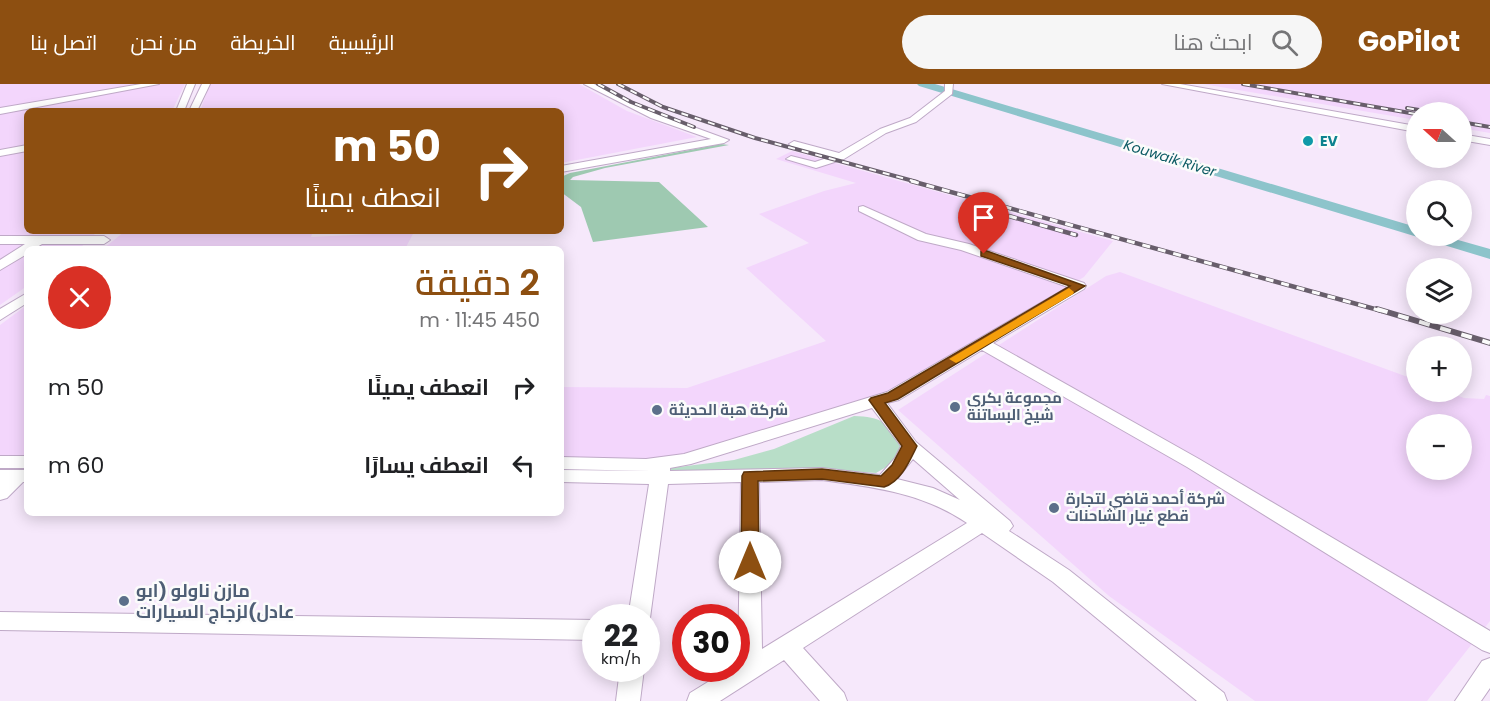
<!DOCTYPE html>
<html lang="ar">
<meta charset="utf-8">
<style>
body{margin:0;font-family:Poppins,Cairo,sans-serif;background:#f6f6f6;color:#202124;direction:rtl;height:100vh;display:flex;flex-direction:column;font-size:22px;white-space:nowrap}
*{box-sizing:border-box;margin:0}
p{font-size:20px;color:#757577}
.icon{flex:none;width:33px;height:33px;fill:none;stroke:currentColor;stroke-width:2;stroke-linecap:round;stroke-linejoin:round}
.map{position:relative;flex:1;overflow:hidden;direction:ltr}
.details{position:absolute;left:24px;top:162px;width:540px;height:270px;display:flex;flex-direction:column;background:#fff;border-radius:9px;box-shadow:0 3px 15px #0003;direction:rtl}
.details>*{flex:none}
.guide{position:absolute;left:24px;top:24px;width:540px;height:126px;border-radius:9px;box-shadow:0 3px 15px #0003;direction:rtl;background:#8d4f11;color:#fff;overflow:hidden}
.needle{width:39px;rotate:291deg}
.fabs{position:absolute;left:1406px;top:18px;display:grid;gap:12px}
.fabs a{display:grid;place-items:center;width:66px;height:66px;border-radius:50%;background:#fff;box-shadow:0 3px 15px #0003;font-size:30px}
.speed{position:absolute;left:582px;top:520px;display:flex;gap:12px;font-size:30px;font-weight:700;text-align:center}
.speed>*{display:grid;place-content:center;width:78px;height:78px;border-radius:50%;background:#fff;box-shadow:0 3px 15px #0003;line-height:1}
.speed small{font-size:15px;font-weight:400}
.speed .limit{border:9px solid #d22;background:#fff;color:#111}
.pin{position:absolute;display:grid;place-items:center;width:51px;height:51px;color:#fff;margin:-62px -26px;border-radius:50% 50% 50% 0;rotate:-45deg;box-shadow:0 0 6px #0007}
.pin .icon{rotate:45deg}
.me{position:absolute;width:66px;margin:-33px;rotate:0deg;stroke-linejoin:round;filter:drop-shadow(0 0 4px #0008)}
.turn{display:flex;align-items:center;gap:21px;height:126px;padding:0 24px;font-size:27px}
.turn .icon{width:78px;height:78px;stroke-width:2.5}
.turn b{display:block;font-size:42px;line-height:51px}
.round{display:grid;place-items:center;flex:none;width:63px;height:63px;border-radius:32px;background:#f6f6f6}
.overview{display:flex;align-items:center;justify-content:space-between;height:102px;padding:0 24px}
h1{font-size:36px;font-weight:600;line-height:45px;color:#8d4f11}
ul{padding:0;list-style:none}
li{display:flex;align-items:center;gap:18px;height:78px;padding:0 24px}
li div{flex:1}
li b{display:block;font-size:22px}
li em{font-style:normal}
header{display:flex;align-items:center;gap:36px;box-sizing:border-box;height:84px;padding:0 30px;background:#8d4f11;color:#fff}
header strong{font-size:28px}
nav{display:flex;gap:33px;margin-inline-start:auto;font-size:21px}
.search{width:420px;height:54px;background:#f6f6f6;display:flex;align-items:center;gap:15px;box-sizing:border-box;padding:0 21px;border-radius:33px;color:#757577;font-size:22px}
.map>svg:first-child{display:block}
</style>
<header>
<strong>GoPilot</strong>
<div class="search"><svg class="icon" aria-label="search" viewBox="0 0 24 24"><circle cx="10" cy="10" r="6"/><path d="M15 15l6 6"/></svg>ابحث هنا</div>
<nav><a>الرئيسية</a><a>الخريطة</a><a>من نحن</a><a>اتصل بنا</a></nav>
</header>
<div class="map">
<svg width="1490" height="617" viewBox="0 0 1490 617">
<rect width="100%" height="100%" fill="#f6e8fb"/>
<path fill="#f3d6fc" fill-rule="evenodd" d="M 0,0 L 185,0 L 172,27 L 27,27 L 27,147 L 98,147 L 79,165 L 27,165 L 27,202 L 0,221 Z
M 210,0 L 579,0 L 627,27 L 697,53 L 561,79 L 561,27 L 200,27 Z
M 1203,0 L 1490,0 L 1490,49 L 1461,44 L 1461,28 L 1416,28 L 1416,36 Z
M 792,67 L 1113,157 L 1084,193 L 886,308 L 688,376 L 561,376 L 561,303 L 687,304 L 826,257 L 746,184 L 809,159 L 759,130 L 824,107 L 856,99 L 776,75 Z
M 125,147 L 313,147 L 311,153 L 414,148 L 405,165 L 103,165 Z
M 1120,188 L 1416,296 L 1416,308 L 1448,308 L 1464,314 L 1484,315 L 1486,311 L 1490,312 L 1490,537 L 1427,617 L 1255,617 L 1109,512 L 898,326 L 1106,192 ZM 1416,340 L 1461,340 L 1461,386 L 1416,386 Z
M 27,221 L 27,377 L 0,377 L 0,241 Z"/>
<path fill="#b8dec8" d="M 854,332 C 881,333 889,338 901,362 L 897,373 L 888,382 L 876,389 L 824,385 L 671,390 L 671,384 L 734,376 L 774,365 Z"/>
<path fill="#9ec9b1" d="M 721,60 L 729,61 L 605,84 L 573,93 L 570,96 L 659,98 L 708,143 L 593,158 L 581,123 L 561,108 L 561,93 L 570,89 Z"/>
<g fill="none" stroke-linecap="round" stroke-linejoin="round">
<path fill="#8dc4cb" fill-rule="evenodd" d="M 917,0 L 935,0 L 1416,143 L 1416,152 L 1444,152 L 1490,165 L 1490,175 L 919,2 Z"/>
<defs>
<path id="minor" d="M 141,0 L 159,0 L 0,30 L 0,24 Z
M 187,0 L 195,0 L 184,27 L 176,27 Z
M 202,0 L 210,0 L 197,27 L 189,27 Z
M 584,0 L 594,0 L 658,30 L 729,56 L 724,59 L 561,88 L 561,82 L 711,55 L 651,34 Z
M 945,0 L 953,0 L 952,10 L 916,38 L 886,49 L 844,75 L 816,84 L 786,75 L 791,72 L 815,78 L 830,73 L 791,62 L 789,60 L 794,57 L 839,69 L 880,45 L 910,34 L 945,7 Z
M 1162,0 L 1180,0 L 1416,42 L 1416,48 Z
M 1461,50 L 1490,55 L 1490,61 L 1461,56 Z
M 27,61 L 27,67 L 0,72 L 0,66 Z
M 863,122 L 926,150 L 969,160 L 1084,199 L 1086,202 L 1084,205 L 993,259 L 1199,375 L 1490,547 L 1490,569 L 1482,566 L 1187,383 L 982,266 L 899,316 L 887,319 L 916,358 L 1010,437 L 1013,442 L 1009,447 L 1069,486 L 1224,609 L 1227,617 L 1197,617 L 1053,498 L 982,449 L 803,564 L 844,609 L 847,617 L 820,617 L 784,576 L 720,617 L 687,617 L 690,609 L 729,585 L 736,585 L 738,580 L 741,398 L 668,400 L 650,534 L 646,541 L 646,534 L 628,534 L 649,400 L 561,398 L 561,386 L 651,387 L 561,385 L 561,373 L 646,375 L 684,370 L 887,308 L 1068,203 L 961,166 L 918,156 L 859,127 L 859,123 ZM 872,324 L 901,362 L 895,374 L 880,391 L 822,384 L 670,387 L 670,384 L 691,380 ZM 913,375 L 960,416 L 933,404 L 897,395 ZM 822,396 C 874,403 923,409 967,439 L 762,565 L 759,398 Z
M 0,152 L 104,152 L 110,156 L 104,160 L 42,160 L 34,165 L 27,165 L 27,170 L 0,186 L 0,176 L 25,160 L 0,160 Z
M 27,209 L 27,219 L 0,236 L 0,225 Z
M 0,372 L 27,372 L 27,384 L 0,384 Z
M 0,386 L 27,386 L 27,398 L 23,398 L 7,414 L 0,416 Z
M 0,528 L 596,536 L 596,556 L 0,546 Z
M 1490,574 L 1490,604 L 1481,617 L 1455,617 L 1482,577 Z
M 620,585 L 644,585 L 640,617 L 616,617 Z"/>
</defs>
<use href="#minor" stroke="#bfa9c7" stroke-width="2"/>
<use href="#minor" fill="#fff" fill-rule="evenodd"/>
<defs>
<path id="rail-far2" d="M 598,0 L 631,18 L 694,43
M 618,0 L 663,23 L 755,54 L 917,98
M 1243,0 L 1416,30
M 1407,24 L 1431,28
M 1461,38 L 1490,43"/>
<path id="rail-far1" d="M 911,97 L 1382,227
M 1009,132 L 1076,151"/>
<path id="rail" d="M 1377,225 L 1490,259"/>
</defs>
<use href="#rail-far2" stroke="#685e6b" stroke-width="4"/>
<use href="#rail-far1" stroke="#685e6b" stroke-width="4.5"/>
<use href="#rail" stroke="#685e6b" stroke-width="6"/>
<use href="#rail-far2" stroke="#fbfbfb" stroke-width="2" stroke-dasharray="7" stroke-linecap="butt"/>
<use href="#rail-far1" stroke="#fbfbfb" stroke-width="3" stroke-dasharray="8" stroke-linecap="butt"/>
<use href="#rail" stroke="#fbfbfb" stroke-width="4" stroke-dasharray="11" stroke-linecap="butt"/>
</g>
<path fill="#8d4f11" stroke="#5c330b" stroke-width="1.5" d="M 984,166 L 1085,202 L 898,315 L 885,319 L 917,362 C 910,376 901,398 884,403 L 822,395 L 758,397 L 759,478 L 756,483 L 750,485 L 744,483 L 741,478 L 742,392 L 744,388 L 822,385 L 881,392 L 892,381 L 902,362 L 869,316 L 871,314 L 888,309 L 1070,202 L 981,172 L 981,167 Z"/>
<path fill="#f59e0b" d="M 1069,204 L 1074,208 L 1073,210 L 960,277 L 956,279 L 949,275 Z"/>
<circle fill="#0f9aa8" stroke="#fbfbfb" stroke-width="2" cx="1308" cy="57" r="6"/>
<g fill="#5c6f8a" stroke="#fbfbfb" stroke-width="2">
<circle cx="955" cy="323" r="6"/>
<circle cx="657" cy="326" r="6"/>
<circle cx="1054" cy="424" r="6"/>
<circle cx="124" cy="517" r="6"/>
</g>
<g text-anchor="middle" stroke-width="5" stroke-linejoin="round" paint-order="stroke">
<g font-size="14" font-weight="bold" fill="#0d838f" stroke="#fbfbfb" text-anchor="start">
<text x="1320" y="62">EV</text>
</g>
<g font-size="14" font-style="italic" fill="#0d5b64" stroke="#fbfbfb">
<text transform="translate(1170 74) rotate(17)" y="5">Kouwaik River</text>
</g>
<g font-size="15" font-weight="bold" fill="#4e5e75" stroke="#fbfbfb" text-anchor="start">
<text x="967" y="319">مجموعة بكري<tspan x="967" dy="17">شيخ البساتنة</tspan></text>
<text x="669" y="331">شركة هبة الحديثة</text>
<text x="1066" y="420">شركة أحمد قاضي لتجارة<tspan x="1066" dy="17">قطع غيار الشاحنات</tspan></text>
</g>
<g font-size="18" font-weight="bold" fill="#4e5e75" stroke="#fbfbfb" text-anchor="start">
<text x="136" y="513">مازن ناولو (ابو<tspan x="136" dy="21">عادل)لزجاج السيارات</tspan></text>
</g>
</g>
</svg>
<div class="fabs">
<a><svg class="needle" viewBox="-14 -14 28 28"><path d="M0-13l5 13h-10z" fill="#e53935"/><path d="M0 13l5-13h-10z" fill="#757577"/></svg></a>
<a><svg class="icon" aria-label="search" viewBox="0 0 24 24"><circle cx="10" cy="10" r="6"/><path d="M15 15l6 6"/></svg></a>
<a><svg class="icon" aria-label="layers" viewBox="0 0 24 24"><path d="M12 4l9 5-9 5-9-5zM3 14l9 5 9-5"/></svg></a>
<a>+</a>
<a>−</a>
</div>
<div class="speed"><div>22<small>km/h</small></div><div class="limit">30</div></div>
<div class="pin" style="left:984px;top:170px;background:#d93025"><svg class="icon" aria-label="arrive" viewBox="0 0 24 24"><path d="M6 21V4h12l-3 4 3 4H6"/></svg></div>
<svg class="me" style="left:750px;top:478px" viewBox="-20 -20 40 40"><circle r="19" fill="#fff"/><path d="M0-13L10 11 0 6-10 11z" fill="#8d4f11"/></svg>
<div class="guide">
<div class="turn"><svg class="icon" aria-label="right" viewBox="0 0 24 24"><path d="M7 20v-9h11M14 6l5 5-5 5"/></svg><div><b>50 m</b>انعطف يمينًا</div></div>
</div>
<section class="details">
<div class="overview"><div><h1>2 دقيقة</h1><p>450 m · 11:45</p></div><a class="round" style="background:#d93025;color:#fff"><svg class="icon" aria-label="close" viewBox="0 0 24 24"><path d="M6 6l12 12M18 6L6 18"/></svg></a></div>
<ul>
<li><svg class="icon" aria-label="right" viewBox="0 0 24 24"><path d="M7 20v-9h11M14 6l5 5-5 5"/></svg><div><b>انعطف يمينًا</b></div><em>50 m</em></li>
<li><svg class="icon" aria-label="left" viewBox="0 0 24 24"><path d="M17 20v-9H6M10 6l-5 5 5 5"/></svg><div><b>انعطف يسارًا</b></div><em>60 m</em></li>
</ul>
</section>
</div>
